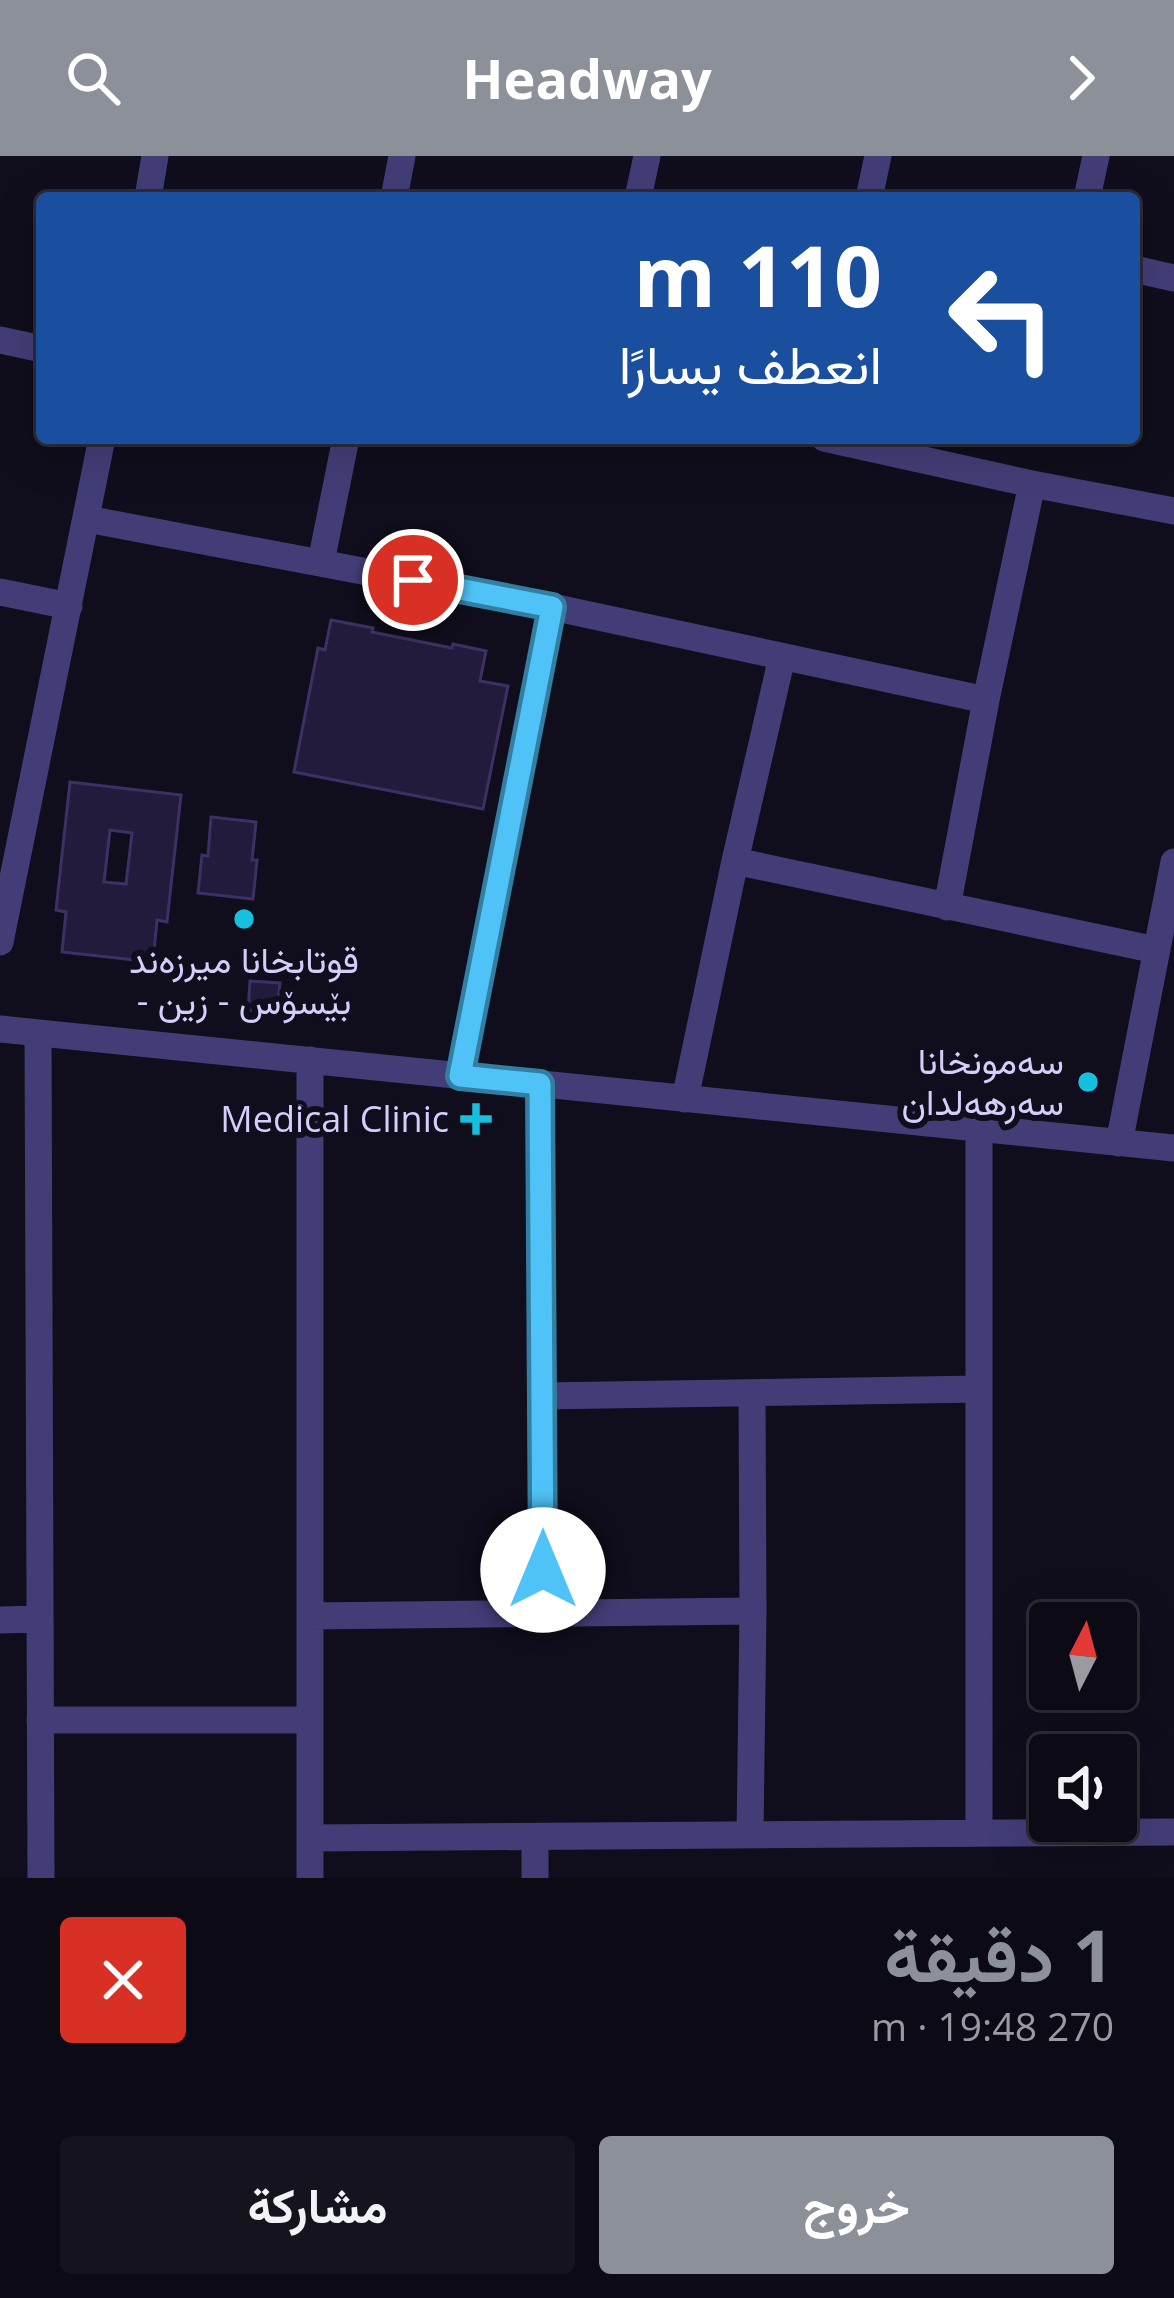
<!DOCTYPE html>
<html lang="ar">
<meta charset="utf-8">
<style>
body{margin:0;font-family:"Open Sans",Vazirmatn,sans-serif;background:#15131e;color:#f1f3f6;direction:rtl;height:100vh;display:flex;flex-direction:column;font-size:45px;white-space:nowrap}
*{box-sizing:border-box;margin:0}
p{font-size:39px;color:#9a9aa0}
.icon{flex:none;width:66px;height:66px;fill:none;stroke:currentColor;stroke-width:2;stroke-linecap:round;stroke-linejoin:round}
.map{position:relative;height:1722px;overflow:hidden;direction:ltr}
.drawer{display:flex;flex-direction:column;background:#0c0a15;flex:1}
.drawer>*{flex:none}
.banner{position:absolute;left:36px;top:36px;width:1104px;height:252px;border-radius:12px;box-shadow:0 12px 48px #0002,0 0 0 3px #2c2b34;direction:rtl;background:#1a4fa0;color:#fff;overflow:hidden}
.needle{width:78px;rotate:6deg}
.buttons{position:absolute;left:1029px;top:1446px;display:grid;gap:24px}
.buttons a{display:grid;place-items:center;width:108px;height:108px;border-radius:12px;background:#0c0a15;box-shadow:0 12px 48px #0002,0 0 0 3px #2c2b34;font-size:60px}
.pin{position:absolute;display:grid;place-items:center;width:102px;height:102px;color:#fff;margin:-51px;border:6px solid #fff;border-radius:50%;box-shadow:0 3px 12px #0007}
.me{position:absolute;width:132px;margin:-66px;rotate:0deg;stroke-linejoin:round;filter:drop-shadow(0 0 9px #0008)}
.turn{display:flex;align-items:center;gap:42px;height:252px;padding:0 60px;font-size:54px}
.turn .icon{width:156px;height:156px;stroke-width:2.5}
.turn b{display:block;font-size:84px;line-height:102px}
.round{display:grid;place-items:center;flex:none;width:126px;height:126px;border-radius:12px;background:#15131e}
.overview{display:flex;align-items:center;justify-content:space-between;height:204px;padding:0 60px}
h1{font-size:72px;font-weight:700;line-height:90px;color:#8c9099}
.action{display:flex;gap:24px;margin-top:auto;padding:24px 60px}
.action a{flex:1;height:138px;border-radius:12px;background:#8c9099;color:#fff;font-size:48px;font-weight:700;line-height:138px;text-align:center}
.action a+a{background:#15131e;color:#f1f3f6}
header{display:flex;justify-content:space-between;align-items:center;height:156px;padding:0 60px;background:#8c9099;color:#fff;font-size:54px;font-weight:700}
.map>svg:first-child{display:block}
</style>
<header><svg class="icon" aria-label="forward" viewBox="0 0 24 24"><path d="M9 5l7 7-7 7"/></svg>Headway<svg class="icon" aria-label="search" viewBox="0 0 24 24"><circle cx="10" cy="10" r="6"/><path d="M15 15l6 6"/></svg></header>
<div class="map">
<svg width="1174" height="1722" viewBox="0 0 1174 1722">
<rect width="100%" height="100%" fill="#100d1c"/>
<path fill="#231b3b" stroke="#3d3064" stroke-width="3" fill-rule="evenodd" d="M 331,464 L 373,472 L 372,476 L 452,492 L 453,488 L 486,495 L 480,525 L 508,530 L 483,653 L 294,616 L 318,492 L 325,494 Z
M 70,626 L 181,639 L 167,766 L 157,764 L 153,806 L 62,796 L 66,756 L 56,754 ZM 110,674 L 132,677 L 126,728 L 104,726 Z
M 211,661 L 256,666 L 252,704 L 257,704 L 253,743 L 198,737 L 202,699 L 208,700 Z
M 250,825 L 280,827 L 277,857 L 248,854 Z"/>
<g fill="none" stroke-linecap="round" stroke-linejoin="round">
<path stroke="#423d76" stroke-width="27" d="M 148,42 L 155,0
M 394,42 L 402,0
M 638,42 L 647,0
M 869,42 L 878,0
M 1087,42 L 1096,0
M 1134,113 L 1174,122
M 0,184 L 42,193
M 824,282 L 1032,328 L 1174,355
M 87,363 L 552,451 L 986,544
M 321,406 L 346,282
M 0,436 L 69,450
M 735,705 L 1156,794
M 947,751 L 986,544 L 1032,328
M 0,786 L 102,282
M 0,873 L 1174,992
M 38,877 L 41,1722
M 310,904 L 310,1722
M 460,920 L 552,451
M 540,928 L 543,1457
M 685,943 L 735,705 L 782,501
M 979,973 L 979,1677
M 1119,987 L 1174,706
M 542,1240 L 978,1233
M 310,1460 L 753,1455
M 0,1464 L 40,1463
M 40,1564 L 310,1564
M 750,1679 L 753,1455 L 752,1237
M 310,1682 L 1174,1676
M 535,1722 L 535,1681"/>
</g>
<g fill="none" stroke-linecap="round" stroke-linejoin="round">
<defs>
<path id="route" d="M 413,424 L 552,451 L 460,920 L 540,928 L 543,1414"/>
</defs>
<use href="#route" stroke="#337fa1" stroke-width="30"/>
<use href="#route" stroke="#4fc3f7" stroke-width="21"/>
</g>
<g fill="#16bfdd" stroke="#100d1c" stroke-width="4.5">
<circle cx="244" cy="763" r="12"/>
<circle cx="1088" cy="926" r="12"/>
<path d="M470 945h12v12h12v12h-12v12h-12v-12h-12v-12h12z"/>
</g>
<g text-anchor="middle" stroke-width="12" stroke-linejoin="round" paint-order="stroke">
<g font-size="36" fill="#d5cdfa" stroke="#100d1c" text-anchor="end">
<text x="244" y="817" text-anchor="middle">قوتابخانا میرزەند<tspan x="244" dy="41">- بێسۆس - زین</tspan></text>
<text x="1064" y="918">سەمونخانا<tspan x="1064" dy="41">سەرهەلدان</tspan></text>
<text x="449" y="976">Medical Clinic</text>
</g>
</g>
</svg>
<div class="buttons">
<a><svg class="needle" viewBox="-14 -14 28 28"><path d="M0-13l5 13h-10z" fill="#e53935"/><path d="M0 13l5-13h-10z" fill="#9a9aa0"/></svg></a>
<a><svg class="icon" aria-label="sound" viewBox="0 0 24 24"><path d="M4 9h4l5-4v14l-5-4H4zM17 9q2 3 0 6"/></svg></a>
</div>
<div class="pin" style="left:413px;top:424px;background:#d93025"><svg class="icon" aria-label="arrive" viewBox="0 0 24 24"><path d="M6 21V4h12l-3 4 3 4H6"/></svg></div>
<svg class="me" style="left:543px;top:1414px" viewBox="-20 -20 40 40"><circle r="19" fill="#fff"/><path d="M0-13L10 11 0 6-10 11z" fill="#4fc3f7"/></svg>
<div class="banner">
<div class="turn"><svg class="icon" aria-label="left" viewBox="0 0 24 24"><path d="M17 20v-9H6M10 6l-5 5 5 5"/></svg><div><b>110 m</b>انعطف يسارًا</div></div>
</div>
</div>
<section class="drawer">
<div class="overview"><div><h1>1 دقيقة</h1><p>270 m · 19:48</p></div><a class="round" style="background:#d93025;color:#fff"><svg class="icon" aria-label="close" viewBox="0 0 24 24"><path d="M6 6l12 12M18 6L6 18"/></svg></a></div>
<div class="action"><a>خروج</a><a>مشاركة</a></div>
</section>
